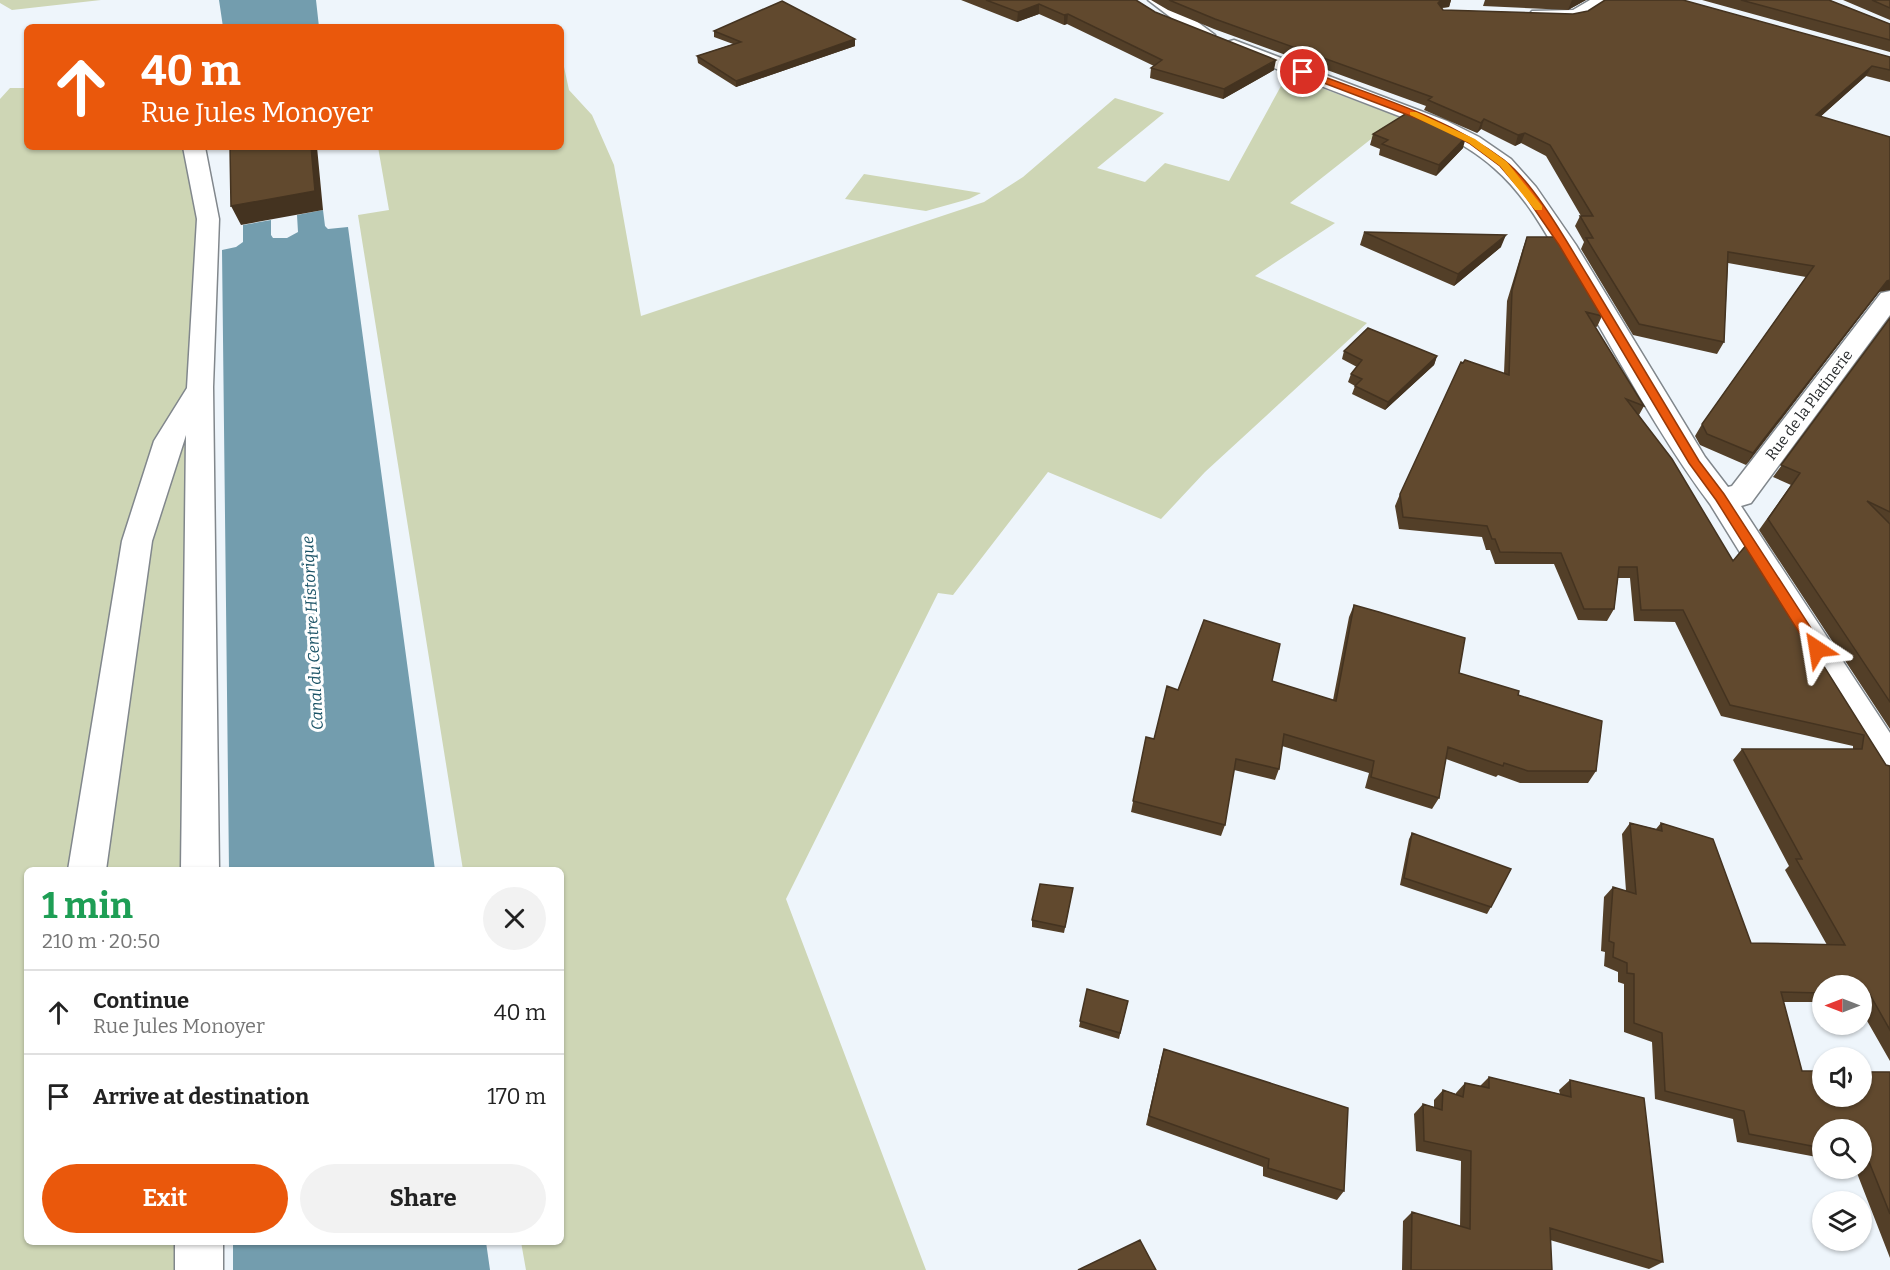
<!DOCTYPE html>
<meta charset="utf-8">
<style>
body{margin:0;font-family:Bitter,serif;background:#f2f2f2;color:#222;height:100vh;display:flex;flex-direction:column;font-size:22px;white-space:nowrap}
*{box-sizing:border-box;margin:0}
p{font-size:20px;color:#767676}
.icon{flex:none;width:33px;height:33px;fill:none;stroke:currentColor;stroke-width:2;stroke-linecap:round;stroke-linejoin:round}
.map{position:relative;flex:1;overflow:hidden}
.sheet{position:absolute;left:24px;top:867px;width:540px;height:378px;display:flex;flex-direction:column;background:#fff;border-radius:9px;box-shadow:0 2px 4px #0004}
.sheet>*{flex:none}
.guide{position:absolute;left:24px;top:24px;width:540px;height:126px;border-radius:9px;box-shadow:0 2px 4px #0004;background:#ea580c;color:#fff;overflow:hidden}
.needle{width:39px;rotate:270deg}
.tools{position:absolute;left:1812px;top:975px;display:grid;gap:12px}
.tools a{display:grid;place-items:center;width:60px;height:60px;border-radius:50%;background:#fff;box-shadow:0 2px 4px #0004;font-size:30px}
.pin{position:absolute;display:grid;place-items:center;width:51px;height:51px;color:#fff;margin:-26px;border:3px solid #fff;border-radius:50%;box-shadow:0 2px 6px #0007}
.me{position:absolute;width:66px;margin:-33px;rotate:327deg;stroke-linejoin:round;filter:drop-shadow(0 0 4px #0008)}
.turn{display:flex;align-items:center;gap:21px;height:126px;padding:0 18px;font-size:27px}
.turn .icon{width:78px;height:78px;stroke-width:2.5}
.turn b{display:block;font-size:42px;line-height:51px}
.round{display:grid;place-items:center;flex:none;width:63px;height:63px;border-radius:32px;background:#f2f2f2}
.summary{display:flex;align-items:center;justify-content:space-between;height:102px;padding:0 18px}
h1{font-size:36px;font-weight:700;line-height:45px;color:#1e9e55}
.button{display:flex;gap:12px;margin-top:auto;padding:12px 18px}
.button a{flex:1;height:69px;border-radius:36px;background:#ea580c;color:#fff;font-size:24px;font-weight:700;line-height:69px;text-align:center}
.button a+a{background:#f2f2f2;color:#222}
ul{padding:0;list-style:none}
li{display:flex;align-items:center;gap:18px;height:84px;padding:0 18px;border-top:2px solid #e0e0e0}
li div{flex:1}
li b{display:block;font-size:22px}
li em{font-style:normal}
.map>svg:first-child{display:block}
</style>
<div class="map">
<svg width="1890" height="1270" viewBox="0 0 1890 1270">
<rect width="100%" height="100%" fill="#eef5fb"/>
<path fill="#ced6b5" d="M 0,0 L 101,0 L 12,10 L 0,3 Z
M 561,53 L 569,90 L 592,115 L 614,165 L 641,316 L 984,202 L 1023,177 L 1115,98 L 1164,113 L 1097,168 L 1145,182 L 1165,163 L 1229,181 L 1287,75 L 1399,117 L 1290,203 L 1335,223 L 1255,276 L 1367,323 L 1205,472 L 1161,519 L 1048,472 L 953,595 L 938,593 L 786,899 L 926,1270 L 526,1270 L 521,1242 L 561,1242 L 561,870 L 463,870 L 358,215 L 389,210 L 378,147 L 561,147 Z
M 10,88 L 27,88 L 27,147 L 194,147 L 198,163 L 200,870 L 27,870 L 27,1242 L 199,1242 L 199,1270 L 0,1270 L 0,99 Z
M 864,174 L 981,193 L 969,199 L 926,211 L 845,199 Z"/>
<path fill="#739dae" d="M 219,0 L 316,0 L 319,27 L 223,27 Z
M 323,210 L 325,226 L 328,229 L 348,227 L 435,870 L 229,870 L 222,250 L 236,247 L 243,242 L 243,225 L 271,220 L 271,235 L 273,238 L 287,238 L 298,232 L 297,215 Z
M 233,1242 L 486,1242 L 490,1270 L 233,1270 Z"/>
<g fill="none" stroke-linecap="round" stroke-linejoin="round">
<defs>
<path id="minor" d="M 1148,0 L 1168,0 L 1215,35 L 1213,39 L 1199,39 Z
M 1590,0 L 1612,0 L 1609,4 L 1577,20 L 1532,19 L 1529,15 L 1532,11 L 1573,10 Z
M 1234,40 L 1447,121 L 1479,137 L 1511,159 L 1536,187 L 1576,245 L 1705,457 L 1728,487 L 1732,486 L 1881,293 L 1890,291 L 1890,315 L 1751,503 L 1741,506 L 1890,733 L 1890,778 L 1877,774 L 1710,504 C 1658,435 1618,357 1574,283 C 1552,244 1529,198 1494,168 C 1476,152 1455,140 1433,129 L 1227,50 L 1225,46 L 1227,42 Z
M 183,147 L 205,147 L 219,219 L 213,387 L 219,870 L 181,870 L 186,435 L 152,541 L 106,870 L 68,870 L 122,541 L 154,441 L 187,388 L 197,219 Z
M 175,1242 L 223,1242 L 223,1270 L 175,1270 Z"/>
</defs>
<use href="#minor" stroke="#81878c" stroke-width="3"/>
<use href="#minor" fill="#fff" fill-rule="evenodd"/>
</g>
<path fill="#533f28" d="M 961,0 L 1136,0 L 1155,12 L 1274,70 L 1223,99 L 1150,78 L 1151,68 L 1154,66 L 1067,24 L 1064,25 L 1039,14 L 1017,22 Z
M 1151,0 L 1451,0 L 1449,7 L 1441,8 L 1443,10 L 1890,57 L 1890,82 L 1866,76 L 1820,117 L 1879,292 L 1746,465 L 1700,445 L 1695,436 L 1702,424 L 1806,277 L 1728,263 L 1724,342 L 1717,354 L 1633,335 L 1581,249 L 1584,242 L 1575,226 L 1580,216 L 1581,216 L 1546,156 L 1521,143 L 1515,146 L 1481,129 L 1477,133 L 1424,110 L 1426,106 L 1214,29 L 1168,10 Z
M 1485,0 L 1586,0 L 1568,10 L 1483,6 Z
M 1702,0 L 1829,0 L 1890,24 L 1890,52 Z
M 1843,0 L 1890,0 L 1890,20 Z
M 714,31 L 855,39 L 855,46 L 736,87 L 698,63 L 697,56 L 733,44 L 714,37 Z
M 1373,134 L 1463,148 L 1436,176 L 1379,155 L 1380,149 L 1370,145 Z
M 1364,232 L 1501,247 L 1454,286 L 1360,245 Z
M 1527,237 L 1602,316 L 1597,327 L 1594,326 L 1644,406 L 1639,415 L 1733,561 L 1886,765 L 1890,766 L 1890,1061 L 1862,1012 L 1862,986 L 1822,986 L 1822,1002 L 1783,1002 L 1802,1071 L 1890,1072 L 1890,1258 L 1855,1168 L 1862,1168 L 1862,1130 L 1822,1130 L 1822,1158 L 1737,1142 L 1733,1119 L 1655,1099 L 1652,1042 L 1624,1032 L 1624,984 L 1618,982 L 1618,972 L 1604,966 L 1605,952 L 1601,951 L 1604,897 L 1613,887 L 1626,891 L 1622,834 L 1630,823 L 1656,829 L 1661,823 L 1751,943 L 1827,945 L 1785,870 L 1789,866 L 1733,760 L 1742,749 L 1853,749 L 1853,746 L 1721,716 L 1675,622 L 1634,621 L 1630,578 L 1618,578 L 1614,609 L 1607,621 L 1578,620 L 1554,564 L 1495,564 L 1490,550 L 1486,550 L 1482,537 L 1399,529 L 1395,506 L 1400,494 L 1504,373 L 1507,301 L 1523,248 Z
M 1890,318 L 1890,729 L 1759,530 L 1791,485 L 1773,477 Z
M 1344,351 L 1437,356 L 1434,365 L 1385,410 L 1352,394 L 1355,386 L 1348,382 L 1351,374 L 1357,367 L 1342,359 Z
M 1354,605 L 1459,673 L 1518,695 L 1596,771 L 1588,783 L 1520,783 L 1498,775 L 1496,777 L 1446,759 L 1439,798 L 1432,809 L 1365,788 L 1369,773 L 1282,746 L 1279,769 L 1275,780 L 1234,770 L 1225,825 L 1221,836 L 1131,812 L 1146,737 L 1154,739 L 1178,690 L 1272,681 L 1333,700 L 1349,617 Z
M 1412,833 L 1491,907 L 1487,914 L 1400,885 L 1409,839 Z
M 1073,888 L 1064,933 L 1032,927 L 1032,920 Z
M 1087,989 L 1128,1001 L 1119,1039 L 1079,1027 Z
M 1164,1049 L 1344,1191 L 1337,1200 L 1263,1176 L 1263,1167 L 1146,1125 L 1161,1059 Z
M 1489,1077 L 1560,1094 L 1559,1090 L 1570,1080 L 1663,1262 L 1649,1269 L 1550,1240 L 1552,1270 L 1402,1270 L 1403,1221 L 1412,1212 L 1460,1227 L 1461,1161 L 1416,1151 L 1414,1114 L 1423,1104 L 1434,1107 L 1434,1100 L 1443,1090 L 1456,1094 L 1456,1093 L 1465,1083 L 1480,1086 Z"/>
<path fill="#443320" d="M 1441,0 L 1451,0 L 1449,7 L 1440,8 L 1438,3 Z
M 1572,0 L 1586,0 L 1568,10 Z
M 1039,4 L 1039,14 L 1017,22 L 1018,12 Z
M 1068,14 L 1067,24 L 1064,25 L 1064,15 Z
M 855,39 L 855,46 L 736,87 L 736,81 Z
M 1276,60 L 1274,70 L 1223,99 L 1224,89 Z
M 1872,66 L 1866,76 L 1810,126 L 1816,115 Z
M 1484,119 L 1481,129 L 1477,133 L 1481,123 Z
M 1525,133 L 1521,143 L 1515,146 L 1518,135 Z
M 1466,137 L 1463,148 L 1436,176 L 1439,165 Z
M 311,147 L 317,147 L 323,210 L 241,225 L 231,206 Z
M 1506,235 L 1501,247 L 1454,286 L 1458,274 Z
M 1890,280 L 1890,290 L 1879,292 L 1746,465 L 1753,453 L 1887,281 Z
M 1437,356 L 1434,365 L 1385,410 L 1388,402 Z"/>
<path fill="#61492e" stroke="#443320" stroke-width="1.5" d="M 986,0 L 1136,0 L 1155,12 L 1276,60 L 1224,89 L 1151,68 L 1162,60 L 1068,14 L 1064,15 L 1039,4 L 1018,12 Z
M 1169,0 L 1441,0 L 1438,3 L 1443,10 L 1573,14 L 1588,11 L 1605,0 L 1683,0 L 1890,57 L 1890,70 L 1872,66 L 1816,115 L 1890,137 L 1890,280 L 1887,281 L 1753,453 L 1707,434 L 1702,424 L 1814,266 L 1728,252 L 1724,342 L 1639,324 L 1586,238 L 1593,238 L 1580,216 L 1593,216 L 1550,145 L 1525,133 L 1518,135 L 1484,119 L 1481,123 L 1428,100 L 1432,97 L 1215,19 Z
M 1741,0 L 1829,0 L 1890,24 L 1890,40 Z
M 1872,0 L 1890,0 L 1890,8 Z
M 782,1 L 855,39 L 736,81 L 697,56 L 741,42 L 714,31 Z
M 1410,111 L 1435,121 L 1466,137 L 1439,165 L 1382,144 L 1388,140 L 1373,134 Z
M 230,147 L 311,147 L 315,191 L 231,206 Z
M 1364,232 L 1506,235 L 1458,274 Z
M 1527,237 L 1557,237 L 1602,316 L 1586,312 L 1644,406 L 1626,399 L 1672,459 L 1733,561 L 1747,544 L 1886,765 L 1890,766 L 1890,1030 L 1869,993 L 1862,993 L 1862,986 L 1822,986 L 1822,993 L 1781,992 L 1802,1071 L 1822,1071 L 1822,1096 L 1862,1096 L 1862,1072 L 1890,1072 L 1890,1214 L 1867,1157 L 1862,1156 L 1862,1130 L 1822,1130 L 1822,1148 L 1749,1134 L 1744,1111 L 1665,1091 L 1662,1033 L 1634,1023 L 1634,974 L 1627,973 L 1627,963 L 1613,957 L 1614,943 L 1609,941 L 1613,887 L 1636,894 L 1630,823 L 1662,831 L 1661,823 L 1713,839 L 1751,943 L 1845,945 L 1796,859 L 1802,859 L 1742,749 L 1862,749 L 1864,735 L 1730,705 L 1683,610 L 1641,610 L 1637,567 L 1619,567 L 1614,609 L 1584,609 L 1561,553 L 1500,552 L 1495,539 L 1492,539 L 1487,526 L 1403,517 L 1400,494 L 1461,362 L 1463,363 L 1465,360 L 1509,375 L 1512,290 Z
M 1890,318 L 1890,512 L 1867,501 L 1890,524 L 1890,702 L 1768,519 L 1800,473 L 1781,465 Z
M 1368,328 L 1437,356 L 1388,402 L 1355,386 L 1362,379 L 1351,374 L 1362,360 L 1344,351 Z
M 1354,605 L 1379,612 L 1465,638 L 1459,673 L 1519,691 L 1518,695 L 1602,721 L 1596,771 L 1528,771 L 1504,763 L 1503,766 L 1448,747 L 1439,798 L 1371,777 L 1374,761 L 1284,734 L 1279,769 L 1236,759 L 1225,825 L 1133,801 L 1146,737 L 1154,739 L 1167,686 L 1178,690 L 1204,620 L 1280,644 L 1272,681 L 1336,701 Z
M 1412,833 L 1511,869 L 1491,907 L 1404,878 Z
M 1040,884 L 1073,888 L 1065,927 L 1032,920 Z
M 1087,989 L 1128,1001 L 1120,1033 L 1080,1021 Z
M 1164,1049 L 1348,1108 L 1344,1191 L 1268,1168 L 1269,1159 L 1149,1116 Z
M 1489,1077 L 1571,1097 L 1570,1080 L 1644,1098 L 1663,1262 L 1550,1228 L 1552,1270 L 1411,1270 L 1412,1212 L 1470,1229 L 1471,1151 L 1424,1141 L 1423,1104 L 1442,1110 L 1443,1090 L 1463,1097 L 1465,1083 L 1489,1088 Z
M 1140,1240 L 1156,1270 L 1078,1270 Z"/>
<path fill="#ea580c" stroke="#983908" stroke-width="1.5" d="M 1300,70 L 1306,70 C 1373,96 1446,116 1504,160 C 1535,184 1568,244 1589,278 C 1625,339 1662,400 1699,461 L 1724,494 L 1822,645 L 1824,649 L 1822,653 L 1812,653 L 1716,500 L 1689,463 L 1559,245 L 1524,194 L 1500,166 L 1469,143 L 1437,126 L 1300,74 Z"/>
<path fill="#f59e0b" d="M 1410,112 L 1416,112 L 1475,139 L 1507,162 L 1542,206 L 1542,210 L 1535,210 L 1500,166 L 1469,143 L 1410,115 Z"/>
<g text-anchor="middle" stroke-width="6" stroke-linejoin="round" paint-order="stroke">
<g font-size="15" fill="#272a2c" stroke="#fff">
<text transform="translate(1809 405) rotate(-53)" y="5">Rue de la Platinerie</text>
</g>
<g font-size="16" font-style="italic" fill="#1c5467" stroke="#fff">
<text transform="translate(312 633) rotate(-93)" y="6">Canal du Centre Historique</text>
</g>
</g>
</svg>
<div class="tools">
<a><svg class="needle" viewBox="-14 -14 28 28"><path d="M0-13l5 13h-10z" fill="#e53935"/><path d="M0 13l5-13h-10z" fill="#767676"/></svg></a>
<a><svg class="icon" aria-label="sound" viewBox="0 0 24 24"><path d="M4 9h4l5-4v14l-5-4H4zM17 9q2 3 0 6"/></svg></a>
<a><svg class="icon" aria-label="search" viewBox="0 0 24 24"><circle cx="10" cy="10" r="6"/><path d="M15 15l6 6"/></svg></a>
<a><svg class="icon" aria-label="layers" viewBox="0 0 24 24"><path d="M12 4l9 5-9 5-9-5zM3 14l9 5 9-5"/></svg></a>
</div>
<div class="pin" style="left:1303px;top:72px;background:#d93025"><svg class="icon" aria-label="arrive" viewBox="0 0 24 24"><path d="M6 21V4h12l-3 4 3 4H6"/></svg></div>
<svg class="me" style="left:1817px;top:649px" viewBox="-20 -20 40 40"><path d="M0-17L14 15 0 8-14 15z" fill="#ea580c" stroke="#fff" stroke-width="4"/></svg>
<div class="guide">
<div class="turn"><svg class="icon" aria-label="ahead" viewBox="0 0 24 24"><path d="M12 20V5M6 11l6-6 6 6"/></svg><div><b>40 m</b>Rue Jules Monoyer</div></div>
</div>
<section class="sheet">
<div class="summary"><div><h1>1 min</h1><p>210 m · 20:50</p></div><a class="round"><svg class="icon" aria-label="close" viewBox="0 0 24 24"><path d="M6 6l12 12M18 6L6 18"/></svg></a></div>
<ul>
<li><svg class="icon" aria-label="ahead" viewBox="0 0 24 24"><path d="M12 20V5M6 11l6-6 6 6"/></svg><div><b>Continue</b><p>Rue Jules Monoyer</p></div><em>40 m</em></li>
<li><svg class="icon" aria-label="arrive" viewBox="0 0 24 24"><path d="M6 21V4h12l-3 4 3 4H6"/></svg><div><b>Arrive at destination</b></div><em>170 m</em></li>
</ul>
<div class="button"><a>Exit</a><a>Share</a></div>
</section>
</div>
